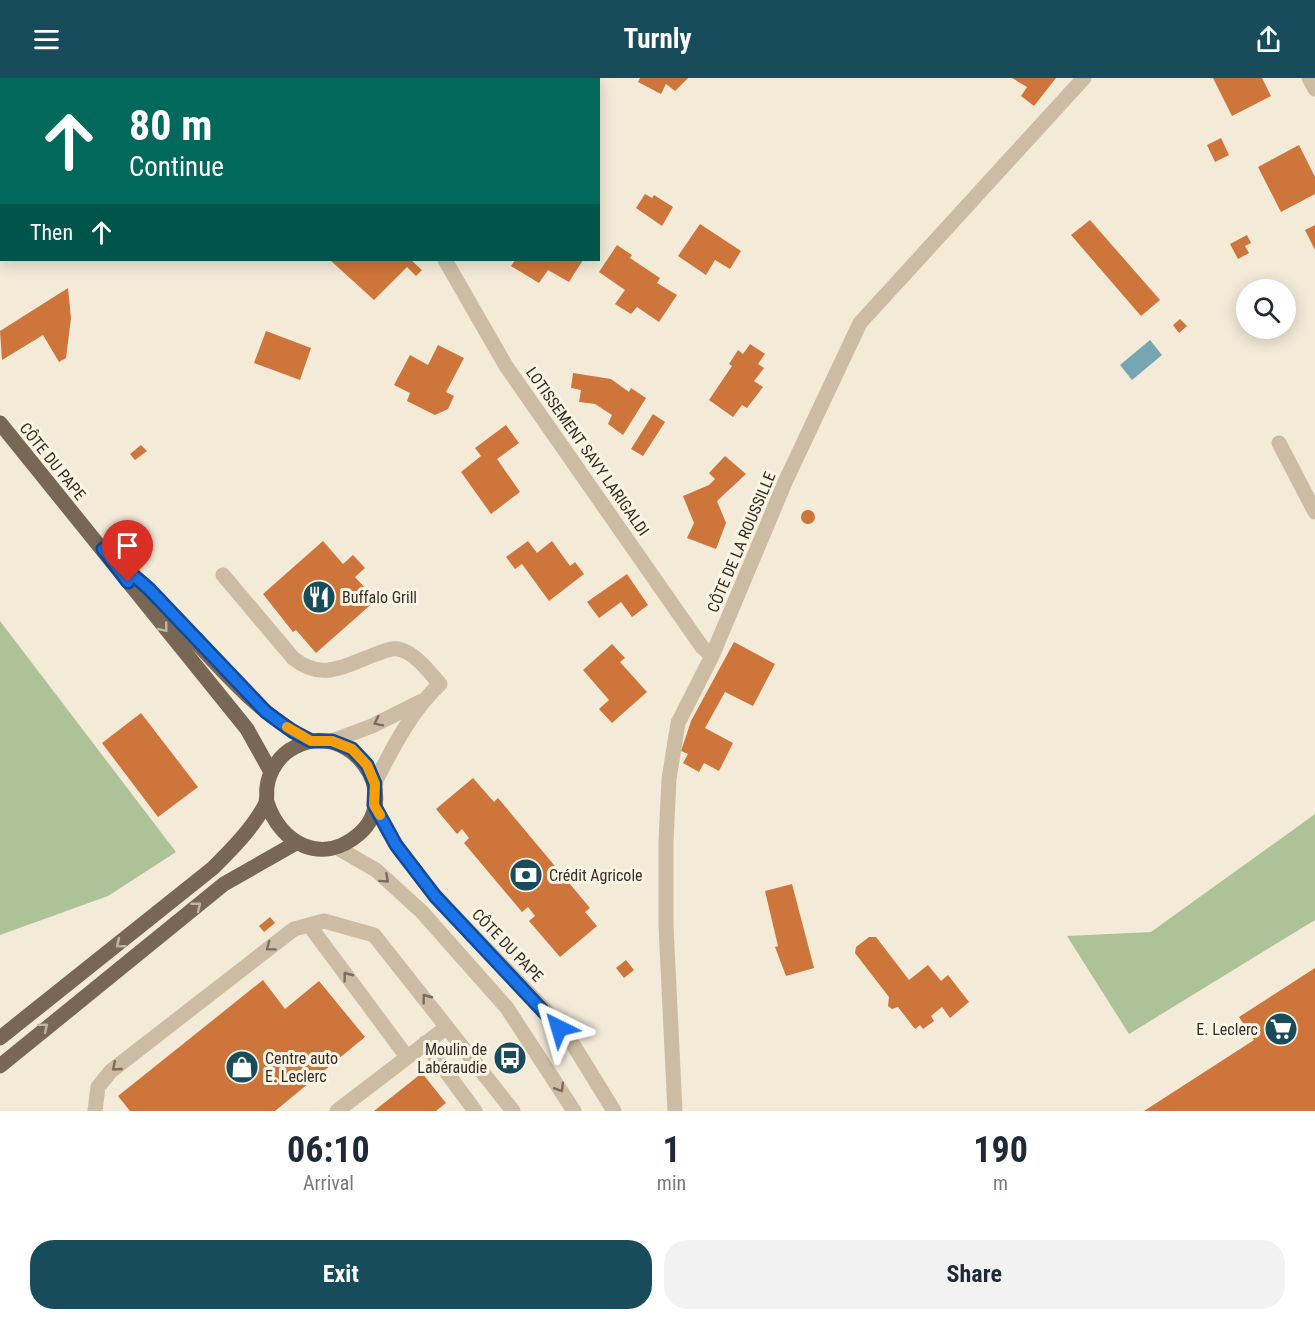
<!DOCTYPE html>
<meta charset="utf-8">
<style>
body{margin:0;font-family:"Roboto Condensed",sans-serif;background:#f2f2f3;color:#1f2937;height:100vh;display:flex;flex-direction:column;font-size:22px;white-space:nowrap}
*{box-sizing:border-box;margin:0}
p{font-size:20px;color:#747a83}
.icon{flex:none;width:33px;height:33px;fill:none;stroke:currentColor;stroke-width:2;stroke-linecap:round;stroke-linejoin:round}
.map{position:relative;height:1033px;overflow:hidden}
.side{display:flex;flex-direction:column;background:#fff;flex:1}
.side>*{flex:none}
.hud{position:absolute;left:0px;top:0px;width:600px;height:183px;box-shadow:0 3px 15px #0003;background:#00695c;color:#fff;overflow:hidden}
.fabs{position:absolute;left:1236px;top:201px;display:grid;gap:12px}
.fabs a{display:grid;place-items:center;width:60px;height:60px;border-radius:50%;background:#fff;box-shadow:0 3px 15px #0003;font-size:30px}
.pin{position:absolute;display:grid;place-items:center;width:51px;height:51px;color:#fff;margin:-62px -26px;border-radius:50% 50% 50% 0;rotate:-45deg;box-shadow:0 0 6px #0007}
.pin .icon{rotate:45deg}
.me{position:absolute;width:66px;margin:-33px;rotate:320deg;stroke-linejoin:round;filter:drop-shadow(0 0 4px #0008)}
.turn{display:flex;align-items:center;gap:21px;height:126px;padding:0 30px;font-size:27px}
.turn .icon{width:78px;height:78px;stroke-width:2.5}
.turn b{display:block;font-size:42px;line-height:51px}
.then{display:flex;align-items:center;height:57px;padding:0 30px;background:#0003;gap:12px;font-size:22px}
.eta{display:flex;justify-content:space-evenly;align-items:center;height:102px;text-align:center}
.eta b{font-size:36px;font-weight:700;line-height:42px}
.action{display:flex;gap:12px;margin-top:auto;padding:12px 30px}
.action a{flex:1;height:69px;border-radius:24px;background:#194c5a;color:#fff;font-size:24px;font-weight:700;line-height:69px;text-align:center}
.action a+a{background:#f2f2f3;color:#1f2937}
header{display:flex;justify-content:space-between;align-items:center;height:78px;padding:0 30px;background:#194c5a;color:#fff;font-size:27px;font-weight:700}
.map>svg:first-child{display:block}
</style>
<header><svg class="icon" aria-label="menu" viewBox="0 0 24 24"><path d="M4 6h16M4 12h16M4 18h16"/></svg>Turnly<svg class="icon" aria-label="share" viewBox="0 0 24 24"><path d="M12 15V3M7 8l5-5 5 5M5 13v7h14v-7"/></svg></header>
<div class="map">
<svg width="1315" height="1033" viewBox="0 0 1315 1033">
<rect width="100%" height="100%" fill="#f3ead8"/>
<path fill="#adc397" d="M 0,543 L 176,774 L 108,818 L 0,857 Z
M 1315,736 L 1315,842 L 1129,956 L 1067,858 L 1151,854 Z"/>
<path fill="#75a6b2" d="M 1150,262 L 1162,277 L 1132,302 L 1120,287 Z"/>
<path fill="#ce753b" d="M 640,0 L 688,0 L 675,13 L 666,6 L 661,16 L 638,4 Z
M 1012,0 L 1056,0 L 1034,28 L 1021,18 L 1027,9 Z
M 1213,0 L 1262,0 L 1271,18 L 1232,38 Z
M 1221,60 L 1229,77 L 1215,84 L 1207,67 Z
M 1299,67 L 1315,99 L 1315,116 L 1281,134 L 1258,89 Z
M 645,116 L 652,120 L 654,117 L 673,129 L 662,148 L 636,130 Z
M 1090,142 L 1160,222 L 1141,238 L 1071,157 Z
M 700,146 L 741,173 L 730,191 L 715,182 L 706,197 L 678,178 Z
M 1315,147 L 1315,172 L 1305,152 Z
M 1247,157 L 1251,165 L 1239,171 L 1245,168 L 1249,175 L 1238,181 L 1230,166 Z
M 617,167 L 632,177 L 630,180 L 660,200 L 657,205 L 677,217 L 659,244 L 637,229 L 631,236 L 615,226 L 625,212 L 599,194 Z
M 330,182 L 411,182 L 422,192 L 416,198 L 407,189 L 374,222 Z
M 515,182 L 583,182 L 569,204 L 548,192 L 539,205 L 511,188 Z
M 68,210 L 71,240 L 66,280 L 59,284 L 43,257 L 2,282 L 0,253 Z
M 1180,241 L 1187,248 L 1179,255 L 1173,247 Z
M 266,253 L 311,270 L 300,302 L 254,285 Z
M 750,266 L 765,276 L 758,286 L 764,290 L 754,303 L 763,309 L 747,330 L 742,327 L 733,339 L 709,322 L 732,288 L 729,286 L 738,272 L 743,276 Z
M 438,267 L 464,280 L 446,314 L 454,318 L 448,331 L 435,337 L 407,323 L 410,315 L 394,307 L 410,277 L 428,287 Z
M 573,295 L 611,301 L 629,314 L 631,310 L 646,320 L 623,357 L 608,346 L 612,337 L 595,326 L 579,324 L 581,312 L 571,310 Z
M 653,336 L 665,344 L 643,378 L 631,371 Z
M 506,347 L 519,365 L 497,381 L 520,414 L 491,436 L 461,394 L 481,378 L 475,370 Z
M 141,367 L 147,373 L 135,382 L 130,376 Z
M 725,378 L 746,396 L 717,423 L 726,445 L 716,471 L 687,460 L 694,445 L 683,418 L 709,407 L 715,401 L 709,395 Z
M801 439a7 7 0 1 1 14 0a7 7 0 1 1-14 0Z
M 323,463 L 343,486 L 353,477 L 365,490 L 355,499 L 376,522 L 316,575 L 296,552 L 293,554 L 263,516 Z
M 528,463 L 537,475 L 552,463 L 570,488 L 575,484 L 584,496 L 549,523 L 522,486 L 515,491 L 506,479 Z
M 627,496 L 648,527 L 632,539 L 621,524 L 599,540 L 587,524 Z
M 734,564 L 775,586 L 753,628 L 725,614 L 705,650 L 733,665 L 719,693 L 704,685 L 699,694 L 683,685 L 688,676 L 681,673 L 691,643 Z
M 612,566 L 625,580 L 620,584 L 647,614 L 612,645 L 599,631 L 609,622 L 583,592 Z
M 141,635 L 198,709 L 158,739 L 102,665 Z
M 473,700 L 494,724 L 498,720 L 590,830 L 585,834 L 597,848 L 560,879 L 529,843 L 535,838 L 528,829 L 522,834 L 464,765 L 469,760 L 462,751 L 457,756 L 436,731 Z
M 792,806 L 814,890 L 786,898 L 775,869 L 778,868 L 765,813 Z
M 270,839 L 275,845 L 264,854 L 259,848 Z
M 869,859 L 876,859 L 909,902 L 928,887 L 941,903 L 948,897 L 969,924 L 950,940 L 942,929 L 931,938 L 934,943 L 923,951 L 920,947 L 915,951 L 898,929 L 892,931 L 888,928 L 889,919 L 855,875 L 856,869 Z
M 626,882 L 634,892 L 624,900 L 616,890 Z
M 1315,890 L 1315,1033 L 1144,1033 L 1254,962 L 1239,939 Z
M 263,902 L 285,931 L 319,903 L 365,959 L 275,1033 L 130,1033 L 118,1018 Z
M 422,995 L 446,1025 L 436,1033 L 374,1033 Z"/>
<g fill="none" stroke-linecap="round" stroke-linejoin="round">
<path stroke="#ccbca3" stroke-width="15" d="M 1309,0 L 1315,11
M 445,182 L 506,288 L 702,569 L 712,578
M 1279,365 L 1315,434
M 223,497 L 293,580 C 323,605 347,586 379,575 C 386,572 395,569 402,572 C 417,577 430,595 440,606 C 410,634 393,670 374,706
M 332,663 L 372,648 L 422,623
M 374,727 L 396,767 L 435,818 L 545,932 L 574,968 L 614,1033
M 336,769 L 376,792 L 422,834 L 507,930 L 574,1033
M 309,847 L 407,979
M 425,965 L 475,1033
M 95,1033 L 98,1009 L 111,993 L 294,851 L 324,843 L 374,857 L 513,1033
M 337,1033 L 447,949
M 675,1033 L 666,848 L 666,763 L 669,701 L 678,645 L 712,578 L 786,402 L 860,245 L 1084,0"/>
<path stroke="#796756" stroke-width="15" d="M 0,345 L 247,651 L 271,694
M 125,491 C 186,544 239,628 311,663
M 0,960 L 213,790 C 232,771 252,751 265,727 C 268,721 266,715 267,709 C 269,693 280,676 295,669 C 347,640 405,715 359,756 C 322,788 280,766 267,724
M 0,988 L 224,806 L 296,765"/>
</g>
<defs><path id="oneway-chevron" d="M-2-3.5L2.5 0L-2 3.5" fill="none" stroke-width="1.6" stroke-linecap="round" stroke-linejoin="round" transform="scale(1.5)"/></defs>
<g stroke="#c0b5a4">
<use href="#oneway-chevron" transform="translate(164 550) rotate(51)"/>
<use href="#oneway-chevron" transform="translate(197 828) rotate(-39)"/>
<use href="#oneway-chevron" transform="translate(120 866) rotate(141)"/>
<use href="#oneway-chevron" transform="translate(44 949) rotate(-40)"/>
</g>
<g stroke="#7a6d5e">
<use href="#oneway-chevron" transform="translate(378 644) rotate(154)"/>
<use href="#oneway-chevron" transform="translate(385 801) rotate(42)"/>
<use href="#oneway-chevron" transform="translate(270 869) rotate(143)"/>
<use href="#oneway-chevron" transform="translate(347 898) rotate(-127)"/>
<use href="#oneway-chevron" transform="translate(426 920) rotate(-127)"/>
<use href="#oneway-chevron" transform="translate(116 989) rotate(139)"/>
<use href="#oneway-chevron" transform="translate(560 1010) rotate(59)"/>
</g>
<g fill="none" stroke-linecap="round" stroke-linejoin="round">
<defs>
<path id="route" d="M 128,504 L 103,471 L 149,511 L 266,634 L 292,653 L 311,663 L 332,663 L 352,671 L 367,687 L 375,706 L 374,727 L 396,767 L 435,818 L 559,950"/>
</defs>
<use href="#route" stroke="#114b97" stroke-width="15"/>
<use href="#route" stroke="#1a73e8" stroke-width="10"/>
<path stroke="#f59e0b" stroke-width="10" d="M 287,649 L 311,663 L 332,663 L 352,671 L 367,687 L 375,706 L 374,727 L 380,737"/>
</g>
<defs>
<symbol id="restaurant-disc" viewBox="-11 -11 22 22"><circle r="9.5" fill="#194c5a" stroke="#faf4e4"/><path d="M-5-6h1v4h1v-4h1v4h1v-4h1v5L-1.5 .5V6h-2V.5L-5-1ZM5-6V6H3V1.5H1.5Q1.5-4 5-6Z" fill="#fff"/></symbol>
<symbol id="bank-disc" viewBox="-11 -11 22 22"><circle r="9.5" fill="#194c5a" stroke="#faf4e4"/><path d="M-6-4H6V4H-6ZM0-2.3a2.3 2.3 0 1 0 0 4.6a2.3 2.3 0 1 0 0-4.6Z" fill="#fff"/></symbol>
<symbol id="supermarket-disc" viewBox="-11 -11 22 22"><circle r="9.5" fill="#194c5a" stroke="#faf4e4"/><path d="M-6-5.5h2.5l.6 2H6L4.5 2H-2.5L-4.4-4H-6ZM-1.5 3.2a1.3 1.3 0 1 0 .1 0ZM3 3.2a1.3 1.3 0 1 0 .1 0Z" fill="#fff"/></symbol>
<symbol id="bus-disc" viewBox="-11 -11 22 22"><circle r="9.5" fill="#194c5a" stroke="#faf4e4"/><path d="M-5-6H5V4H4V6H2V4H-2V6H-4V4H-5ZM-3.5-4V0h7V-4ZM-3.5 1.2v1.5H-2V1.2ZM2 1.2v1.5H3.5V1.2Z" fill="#fff"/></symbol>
<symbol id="shop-disc" viewBox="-11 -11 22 22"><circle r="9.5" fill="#194c5a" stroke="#faf4e4"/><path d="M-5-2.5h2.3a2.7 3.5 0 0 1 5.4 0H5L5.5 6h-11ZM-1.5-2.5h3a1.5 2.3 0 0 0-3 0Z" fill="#fff"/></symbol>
</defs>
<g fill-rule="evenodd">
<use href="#restaurant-disc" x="300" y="500" width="38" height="38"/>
<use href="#bank-disc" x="507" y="778" width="38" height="38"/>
<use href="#supermarket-disc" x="1262" y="932" width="38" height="38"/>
<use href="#bus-disc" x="491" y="961" width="38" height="38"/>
<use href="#shop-disc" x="223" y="970" width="38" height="38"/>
</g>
<g text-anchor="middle" stroke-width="6" stroke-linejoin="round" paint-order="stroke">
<g font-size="16" fill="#362d26" stroke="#faf4e4">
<text transform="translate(588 373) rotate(55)" y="6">LOTISSEMENT SAVY LARIGALDI</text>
<text transform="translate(53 383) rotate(51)" y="6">CÔTE DU PAPE</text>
<text transform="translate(741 464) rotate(-67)" y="6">CÔTE DE LA ROUSSILLE</text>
<text transform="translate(508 867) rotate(46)" y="6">CÔTE DU PAPE</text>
</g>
<g font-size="16" fill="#362d26" stroke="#faf4e4" text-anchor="start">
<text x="342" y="525">Buffalo Grill</text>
<text x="549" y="803">Crédit Agricole</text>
<text x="1258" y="957" text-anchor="end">E. Leclerc</text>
<text x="487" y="977" text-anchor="end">Moulin de<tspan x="487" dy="18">Labéraudie</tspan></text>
<text x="265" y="986">Centre auto<tspan x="265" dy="18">E. Leclerc</tspan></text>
</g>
</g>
</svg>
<div class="fabs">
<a><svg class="icon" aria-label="search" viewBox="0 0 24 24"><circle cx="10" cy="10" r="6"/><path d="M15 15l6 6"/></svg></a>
</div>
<div class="pin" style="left:128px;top:504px;background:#d93025"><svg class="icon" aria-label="arrive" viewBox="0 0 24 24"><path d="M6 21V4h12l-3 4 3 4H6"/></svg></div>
<svg class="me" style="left:559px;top:950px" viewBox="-20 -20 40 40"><path d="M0-17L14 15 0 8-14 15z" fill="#1a73e8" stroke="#fff" stroke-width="4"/></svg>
<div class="hud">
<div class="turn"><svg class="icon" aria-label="ahead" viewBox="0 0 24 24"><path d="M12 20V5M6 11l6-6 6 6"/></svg><div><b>80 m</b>Continue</div></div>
<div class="then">Then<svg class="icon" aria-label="ahead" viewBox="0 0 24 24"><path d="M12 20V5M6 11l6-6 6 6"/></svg></div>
</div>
</div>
<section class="side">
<div class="eta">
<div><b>06:10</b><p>Arrival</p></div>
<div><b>1</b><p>min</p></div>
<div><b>190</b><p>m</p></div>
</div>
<div class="action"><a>Exit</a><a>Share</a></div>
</section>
